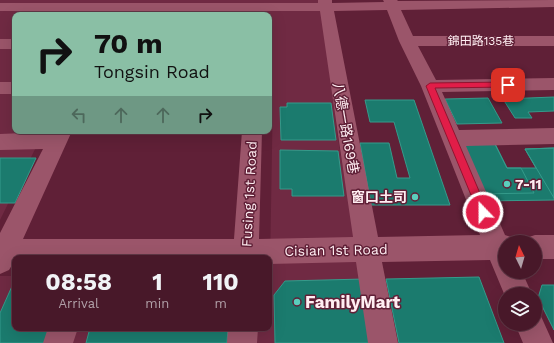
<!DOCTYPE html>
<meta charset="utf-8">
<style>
body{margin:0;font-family:"Work Sans","Noto Sans TC",sans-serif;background:#522535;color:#f1f3f6;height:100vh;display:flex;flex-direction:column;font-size:15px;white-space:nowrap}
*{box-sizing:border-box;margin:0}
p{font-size:13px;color:#b1a0a8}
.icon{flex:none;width:22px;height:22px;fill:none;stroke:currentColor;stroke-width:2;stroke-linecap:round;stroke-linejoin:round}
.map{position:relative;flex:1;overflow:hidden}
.panel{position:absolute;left:12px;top:255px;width:260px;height:76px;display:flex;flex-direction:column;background:#481829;border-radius:8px;box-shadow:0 4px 16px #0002,0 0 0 1px #603746}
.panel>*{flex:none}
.hud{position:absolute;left:12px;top:12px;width:260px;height:122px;border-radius:8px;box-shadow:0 4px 16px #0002,0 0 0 1px #603746;background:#8abfa5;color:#111;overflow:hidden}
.needle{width:26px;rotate:355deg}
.controls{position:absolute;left:498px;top:235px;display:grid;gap:8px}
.controls a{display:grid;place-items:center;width:44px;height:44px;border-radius:50%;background:#481829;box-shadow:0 4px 16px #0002,0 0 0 1px #603746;font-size:20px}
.pin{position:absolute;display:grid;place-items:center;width:34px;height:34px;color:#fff;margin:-17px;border-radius:8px;box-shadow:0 2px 6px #0006}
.me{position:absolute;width:44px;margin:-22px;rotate:338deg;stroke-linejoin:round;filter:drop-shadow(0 0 3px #0008)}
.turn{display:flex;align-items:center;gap:14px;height:84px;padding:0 16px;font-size:18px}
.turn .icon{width:52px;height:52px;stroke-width:2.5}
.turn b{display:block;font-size:28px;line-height:34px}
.lanes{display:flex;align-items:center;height:38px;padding:0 16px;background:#0003;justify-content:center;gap:20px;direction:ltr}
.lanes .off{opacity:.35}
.eta{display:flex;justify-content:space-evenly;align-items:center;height:68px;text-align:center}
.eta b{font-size:24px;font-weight:700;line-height:28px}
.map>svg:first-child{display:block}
</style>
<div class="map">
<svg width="554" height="343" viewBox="0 0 554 343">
<rect width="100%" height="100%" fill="#602037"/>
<path fill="#702a43" d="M 0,0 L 320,0 L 339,145 L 374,343 L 0,343 L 0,276 L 15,276 L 15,328 L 269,328 L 273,90 L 269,90 L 269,15 L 15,15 L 15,131 L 44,131 L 0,220 Z"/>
<path fill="#1b7b6e" stroke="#359b8b" d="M 554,97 L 554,111 L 528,112 L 532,118 L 515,118 L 503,99 Z
M 488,98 L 502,123 L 457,124 L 445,99 Z
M 365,100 L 414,100 L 450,205 L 371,205 L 360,143 L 389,143 L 397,178 L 410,178 L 394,122 L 370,122 Z
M 287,103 L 331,103 L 336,140 L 281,140 L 280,107 L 287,107 Z
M 495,144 L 507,168 L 536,168 L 525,149 L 554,148 L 554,200 L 481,201 L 458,145 Z
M 495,144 L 507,168 L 521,168 L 534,193 L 478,194 L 458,145 Z
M 554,148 L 554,198 L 525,149 Z
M 280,150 L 338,151 L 344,196 L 292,196 L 292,189 L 280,189 Z
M 0,158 L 36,158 L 15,203 L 0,203 Z
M 479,277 L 504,343 L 399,343 L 386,279 Z
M 364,279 L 375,343 L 275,343 L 274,295 L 285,281 Z
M 13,284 L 15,284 L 15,328 L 59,328 L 54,343 L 0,343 L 0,313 Z
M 542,285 L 554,285 L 554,330 L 538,298 Z
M 90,328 L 228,328 L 227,343 L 86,343 Z"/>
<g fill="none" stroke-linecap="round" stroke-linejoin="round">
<path fill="#9b556a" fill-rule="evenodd" d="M 318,0 L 332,0 L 332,3 L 384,2 L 383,0 L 397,0 L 398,1 L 554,0 L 554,7 L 401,10 L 413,36 L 554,36 L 554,46 L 418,46 L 436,80 L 554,78 L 554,90 L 442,92 L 459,130 L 554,128 L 554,144 L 466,146 L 505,235 L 514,238 L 516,242 L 505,242 L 505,272 L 522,272 L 532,294 L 505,294 L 505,296 L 490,260 L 382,262 L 398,343 L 368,343 L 356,262 L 269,264 L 269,258 L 15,258 L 15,265 L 12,265 L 9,270 L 0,274 L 0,233 L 43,149 L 0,150 L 0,134 L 72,131 L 23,239 L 234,239 L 242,131 L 262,131 L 259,239 L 353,237 L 320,11 L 0,11 L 0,3 L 318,3 ZM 387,10 L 399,41 L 421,86 L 480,235 L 378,237 L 334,11 Z
M 0,39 L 15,39 L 15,49 L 0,49 Z
M 0,82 L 15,82 L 15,94 L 0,94 Z
M 535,235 L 554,235 L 554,259 L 535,259 L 535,242 L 524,242 L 526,238 Z
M 535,312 L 540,314 L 553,343 L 523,343 L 515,324 L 535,324 Z
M 48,328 L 78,328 L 73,343 L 43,343 Z
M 228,328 L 258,328 L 257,343 L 227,343 Z"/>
</g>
<path fill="#e11d48" stroke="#92132f" d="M 508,82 L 510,83 L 510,87 L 435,88 L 488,212 L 486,215 L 483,216 L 479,215 L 478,212 L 426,86 L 430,83 Z"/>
<g fill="#5bcebc" stroke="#602037" stroke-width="1.5">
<circle cx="507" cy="184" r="4"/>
<circle cx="415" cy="197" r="4"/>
<circle cx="297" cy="302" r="4"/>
</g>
<g text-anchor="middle" stroke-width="3" stroke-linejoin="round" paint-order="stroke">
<g font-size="12" fill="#ffeef2" stroke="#602037">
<text x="481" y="45">錦田路135巷</text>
</g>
<g font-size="14" fill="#ffeef2" stroke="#602037">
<text transform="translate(346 128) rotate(80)" y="5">八德一路169巷</text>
<text transform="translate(249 194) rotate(-87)" y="5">Fusing 1st Road</text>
<text transform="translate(336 250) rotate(-1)" y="5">Cisian 1st Road</text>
</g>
<g font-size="14" font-weight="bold" fill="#ffeef2" stroke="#602037" text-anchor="start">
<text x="515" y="189">7-11</text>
<text x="407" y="202" text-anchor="end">窗口土司</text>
</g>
<g font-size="17" font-weight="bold" fill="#ffeef2" stroke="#602037" text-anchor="start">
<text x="305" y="308">FamilyMart</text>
</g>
</g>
</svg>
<div class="controls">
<a><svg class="needle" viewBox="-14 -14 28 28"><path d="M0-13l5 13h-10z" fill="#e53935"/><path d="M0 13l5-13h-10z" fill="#b1a0a8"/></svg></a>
<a><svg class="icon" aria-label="layers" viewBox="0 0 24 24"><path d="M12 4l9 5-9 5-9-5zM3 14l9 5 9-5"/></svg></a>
</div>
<div class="pin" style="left:508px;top:85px;background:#d93025"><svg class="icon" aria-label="arrive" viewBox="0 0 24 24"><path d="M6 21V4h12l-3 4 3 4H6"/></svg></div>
<svg class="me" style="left:483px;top:212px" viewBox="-20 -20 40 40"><circle r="17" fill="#e11d48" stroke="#fff" stroke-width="3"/><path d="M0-11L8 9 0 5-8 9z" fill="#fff"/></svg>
<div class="hud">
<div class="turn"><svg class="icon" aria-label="right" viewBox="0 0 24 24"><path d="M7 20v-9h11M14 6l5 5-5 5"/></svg><div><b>70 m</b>Tongsin Road</div></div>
<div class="lanes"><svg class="icon off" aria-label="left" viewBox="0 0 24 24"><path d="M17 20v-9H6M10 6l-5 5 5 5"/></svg><svg class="icon off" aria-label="ahead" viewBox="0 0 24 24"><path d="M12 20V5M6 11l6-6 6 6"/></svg><svg class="icon off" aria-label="ahead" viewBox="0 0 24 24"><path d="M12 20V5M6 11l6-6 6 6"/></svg><svg class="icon" aria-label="right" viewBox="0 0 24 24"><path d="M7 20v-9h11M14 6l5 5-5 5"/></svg></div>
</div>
<section class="panel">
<div class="eta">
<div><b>08:58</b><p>Arrival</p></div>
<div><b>1</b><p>min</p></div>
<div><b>110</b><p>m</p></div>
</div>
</section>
</div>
